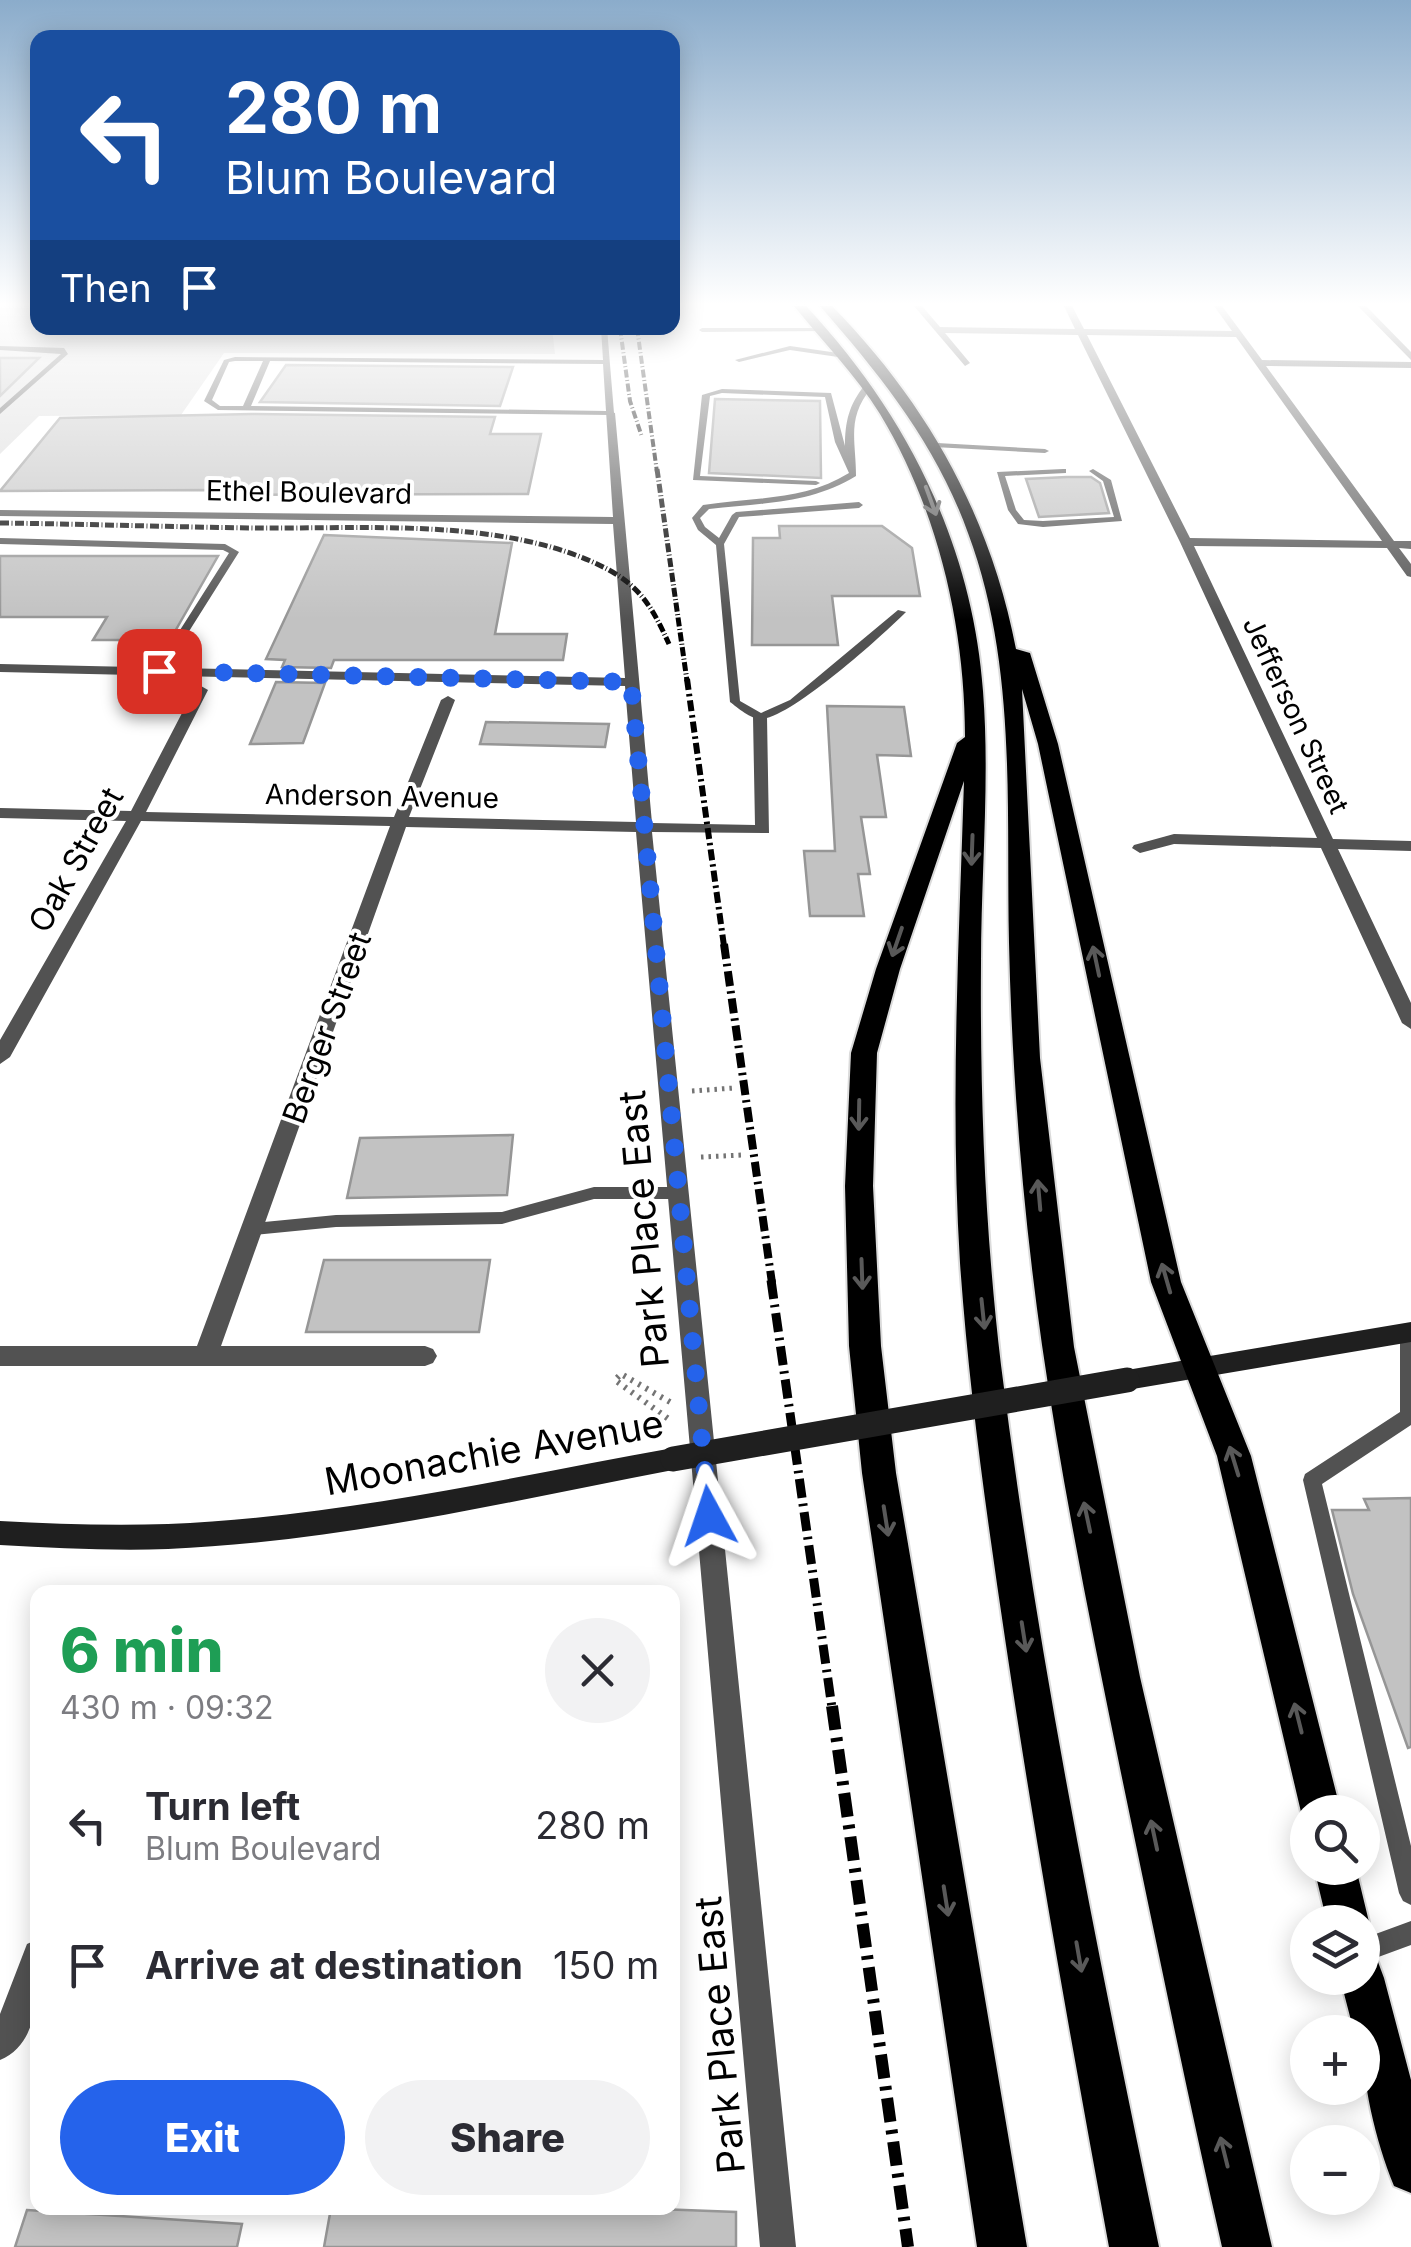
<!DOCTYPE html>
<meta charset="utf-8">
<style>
body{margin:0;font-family:Inter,sans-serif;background:#f2f2f3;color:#2b2b33;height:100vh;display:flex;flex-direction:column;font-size:38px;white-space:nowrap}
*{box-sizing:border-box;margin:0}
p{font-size:32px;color:#7c7c81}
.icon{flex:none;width:55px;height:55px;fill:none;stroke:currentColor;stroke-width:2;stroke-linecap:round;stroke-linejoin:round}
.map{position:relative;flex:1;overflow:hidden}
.side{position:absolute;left:30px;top:1585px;width:650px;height:630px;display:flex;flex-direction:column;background:#fff;border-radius:20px;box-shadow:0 5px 25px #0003}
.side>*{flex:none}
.guide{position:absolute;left:30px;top:30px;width:650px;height:305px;border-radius:20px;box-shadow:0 5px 25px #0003;background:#1a4fa0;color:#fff;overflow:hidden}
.tools{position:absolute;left:1290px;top:1795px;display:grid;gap:20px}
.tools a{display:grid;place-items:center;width:90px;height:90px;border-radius:50%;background:#fff;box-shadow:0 5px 25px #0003;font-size:50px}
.pin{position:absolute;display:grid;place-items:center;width:85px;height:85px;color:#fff;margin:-42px;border-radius:20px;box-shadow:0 5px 15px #0006}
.me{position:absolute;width:110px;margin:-55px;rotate:355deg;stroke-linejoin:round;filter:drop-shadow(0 0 8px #0008)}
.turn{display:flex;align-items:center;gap:35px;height:210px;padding:0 30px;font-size:45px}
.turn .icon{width:130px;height:130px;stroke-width:2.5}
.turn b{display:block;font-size:70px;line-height:85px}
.then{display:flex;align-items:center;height:95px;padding:0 30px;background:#0003;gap:20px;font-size:38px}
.round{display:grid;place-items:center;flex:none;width:105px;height:105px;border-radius:52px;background:#f2f2f3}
.head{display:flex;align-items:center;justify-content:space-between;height:170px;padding:0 30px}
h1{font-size:60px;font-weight:800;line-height:75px;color:#1e9e55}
.primary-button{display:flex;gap:20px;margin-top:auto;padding:20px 30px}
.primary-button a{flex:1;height:115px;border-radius:60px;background:#2563eb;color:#fff;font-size:40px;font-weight:800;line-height:115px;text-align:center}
.primary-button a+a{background:#f2f2f3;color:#2b2b33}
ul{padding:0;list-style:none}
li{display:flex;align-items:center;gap:30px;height:140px;padding:0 30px}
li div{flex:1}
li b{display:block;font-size:38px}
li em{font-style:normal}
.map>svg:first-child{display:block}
</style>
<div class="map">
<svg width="1411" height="2247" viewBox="0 0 1411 2247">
<rect width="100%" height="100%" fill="#fff"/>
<path fill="#d9d9d9" d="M 37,306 L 38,328 L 552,328 L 555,354 L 224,353 L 181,415 L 39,416 L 0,454 L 0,307 Z"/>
<path fill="#c2c2c2" stroke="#969696" stroke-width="2.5" d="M 0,358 L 39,358 L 0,396 Z
M 286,365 L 513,367 L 500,406 L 260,402 Z
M 715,399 L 820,401 L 821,478 L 709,473 Z
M 252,414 L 495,417 L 490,434 L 541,434 L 528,494 L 212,495 L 216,490 L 0,491 L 60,418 Z
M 1067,477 L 1091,477 L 1100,483 L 1109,513 L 1039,517 L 1026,479 Z
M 779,526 L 882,526 L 912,548 L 920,596 L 832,596 L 838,645 L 752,645 L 753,538 L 780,538 Z
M 324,535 L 512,543 L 495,634 L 567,634 L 563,660 L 334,660 L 331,668 L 282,667 L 285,660 L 266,659 Z
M 0,556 L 218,556 L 170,640 L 93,640 L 107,617 L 0,617 Z
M 276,682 L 325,683 L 303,743 L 250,744 Z
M 827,706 L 904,707 L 911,756 L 877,755 L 886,817 L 861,817 L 870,874 L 858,874 L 864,916 L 810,916 L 804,851 L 835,851 Z
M 486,722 L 609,724 L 605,747 L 480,744 Z
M 513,1135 L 507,1195 L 347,1198 L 360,1138 Z
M 324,1260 L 490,1260 L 479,1332 L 306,1332 Z
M 1411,1498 L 1411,1747 L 1408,1748 L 1353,1594 L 1332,1510 L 1369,1510 L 1364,1499 Z
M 331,2208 L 632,2208 L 736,2212 L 736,2247 L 324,2247 Z
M 27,2210 L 242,2224 L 237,2247 L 15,2247 Z"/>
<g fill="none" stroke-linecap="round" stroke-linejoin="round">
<defs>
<path id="trunk" d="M 794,306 L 806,306 C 906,413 972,543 983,691 C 990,781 981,872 981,963 C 980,1097 985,1231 1001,1365 C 1038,1661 1098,1955 1159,2247 L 1109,2247 C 1072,2047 1036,1846 1006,1645 C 987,1518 969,1391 960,1263 C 950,1102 959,942 964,781 L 900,969 L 877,1053 L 873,1186 L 881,1346 L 896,1473 L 1027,2247 L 977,2247 L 862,1473 L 849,1346 L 845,1186 L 851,1053 L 876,969 L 957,743 L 965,737 C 965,626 938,510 880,414 C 855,374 823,342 794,306 Z
M 820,306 L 832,306 C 927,403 990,515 1016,649 L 1030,653 L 1058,744 L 1181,1282 L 1251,1456 L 1341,1812 L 1308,1812 L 1308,1827 L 1301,1812 L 1217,1456 L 1151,1282 L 1038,744 L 1022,689 L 1040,1058 L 1074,1347 L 1140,1677 L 1272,2247 L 1222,2247 C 1186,2089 1154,1931 1121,1773 C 1092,1631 1063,1489 1042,1345 C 1023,1212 1012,1077 1009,943 C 1006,805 1017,664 968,533 C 936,444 881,376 820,306 Z
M 1314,1868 L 1356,1868 L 1369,1922 L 1363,1937 L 1362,1922 L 1327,1922 Z
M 1362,1956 L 1378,1962 L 1384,1978 L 1411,2080 L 1411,2193 L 1394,2186 C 1375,2139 1362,2083 1362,2032 L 1354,2032 L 1340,1978 L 1362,1978 Z"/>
</defs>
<use href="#trunk" stroke="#dbdbdb" stroke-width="4"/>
<path stroke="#747474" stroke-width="5" stroke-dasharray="2.5 5" stroke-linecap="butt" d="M 692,1091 L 734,1088
M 701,1157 L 743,1155"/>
<path stroke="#747474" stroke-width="6" stroke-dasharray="2.5 6" stroke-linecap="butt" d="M 670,1402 L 621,1374 L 615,1380 L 670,1420"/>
<path fill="#525252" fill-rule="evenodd" d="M 601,328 L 607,328 L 614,413 L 610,415 L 218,410 L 204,401 L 224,360 L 235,357 L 603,360 ZM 235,361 L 263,361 L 243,406 L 220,406 L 212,400 L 229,362 ZM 270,361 L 603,364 L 606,411 L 251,406 Z
M 824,328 L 826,331 L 702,332 L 699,330 L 702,328 Z
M 0,346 L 64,348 L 68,354 L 0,414 L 0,408 L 61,354 L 0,350 Z
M 790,346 L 845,354 L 848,356 L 845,358 L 790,350 L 739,362 L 735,360 Z
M 865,385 L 872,387 C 846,418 856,440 856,476 C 811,504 760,503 709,509 L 700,518 L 705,527 L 719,538 L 732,515 L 736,512 L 859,502 L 863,505 L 859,508 L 739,517 L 724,544 L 740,701 L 761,713 L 790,700 L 898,610 L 906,612 C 881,637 795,714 763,719 C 753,721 738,708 730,702 L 716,545 L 698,530 L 692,518 L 703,505 C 753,497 804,501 849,473 L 835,442 L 825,397 L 722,393 L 710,396 L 700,476 L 816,481 L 820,483 L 816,485 L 693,480 L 702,395 L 722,389 L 831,393 L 845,446 C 845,422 849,404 865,385 Z
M 937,443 L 1045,449 L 1049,451 L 1045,453 L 934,447 L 934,443 Z
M 1063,469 L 1066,469 L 1066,473 L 1005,476 L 1016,510 L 1024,520 L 1043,521 L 1114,517 L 1103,481 L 1089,471 L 1093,469 L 1111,480 L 1122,521 L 1043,527 L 1018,524 L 1008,510 L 997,472 Z
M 0,538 L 225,544 L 239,552 L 164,671 L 159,674 L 154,671 L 229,553 L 223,550 L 0,544 Z
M 594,1187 L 678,1187 L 684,1189 L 686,1193 L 684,1197 L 678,1199 L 594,1199 L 502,1224 L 336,1227 L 253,1235 L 247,1234 L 245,1229 L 247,1224 L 253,1223 L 336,1215 L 502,1212 Z
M 1409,1325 L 1411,1325 L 1411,1425 L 1322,1484 L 1411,1846 L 1411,1905 L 1403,1901 L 1399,1893 L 1303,1480 L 1305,1474 L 1400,1412 L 1400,1332 L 1403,1327 Z
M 1411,1921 L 1411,1945 L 1362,1963 L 1362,1939 Z"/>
<path fill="#525252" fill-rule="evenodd" d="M 914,306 L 922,306 L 940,327 L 1075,329 L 1064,306 L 1072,306 L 1084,329 L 1232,331 L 1214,306 L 1222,306 L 1262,360 L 1411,362 L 1411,368 L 1266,366 L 1394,541 L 1411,541 L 1411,549 L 1399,548 L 1411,564 L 1411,577 L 1407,576 L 1387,548 L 1194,546 L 1333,839 L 1411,841 L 1411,851 L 1338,849 L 1411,1003 L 1411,1029 L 1402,1023 L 1321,848 L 1174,844 L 1140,853 L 1132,848 L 1134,845 L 1174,834 L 1317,838 L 1180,542 L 1078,335 L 945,333 L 970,363 L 965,366 ZM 1087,335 L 1236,337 L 1382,541 L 1190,538 Z
M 1358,306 L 1366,306 L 1411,352 L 1411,360 Z
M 606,411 L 615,413 L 652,823 L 755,825 L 753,717 L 760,713 L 767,717 L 769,833 L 652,832 L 796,2247 L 760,2247 L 636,832 L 406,827 L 221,1346 L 425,1346 L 433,1349 L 437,1356 L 433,1363 L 425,1366 L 0,1366 L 0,1346 L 197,1346 L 390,826 L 141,821 L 10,1057 L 0,1064 L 0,1040 L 126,821 L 0,818 L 0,808 L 131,811 L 194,690 L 201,686 L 208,690 L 146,812 L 394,817 L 441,700 L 448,696 L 455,700 L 409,817 L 636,822 L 625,686 L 0,672 L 0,664 L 625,678 L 613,524 L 0,516 L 0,510 L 613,517 Z
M 38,1939 C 38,1978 44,2042 0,2060 L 0,2014 L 27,1944 Z"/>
<path fill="#1f1f1f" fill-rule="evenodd" d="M 1411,1322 L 1411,1342 L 1127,1390 L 1119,1387 L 1115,1380 L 1119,1373 L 1127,1370 Z
M 673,1448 L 682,1451 L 685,1459 L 682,1467 L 673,1470 C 506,1502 338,1542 168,1549 C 112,1551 56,1548 0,1545 L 0,1521 C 56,1524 112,1526 168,1524 C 338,1517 506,1478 673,1448 Z"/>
<use href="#trunk" fill="#000" fill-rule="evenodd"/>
<path stroke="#000" stroke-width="4" stroke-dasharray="8 2.5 1 2.5" stroke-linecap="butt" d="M 620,328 L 630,401 L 642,437
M 637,328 L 657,472"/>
<path stroke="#000" stroke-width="5" stroke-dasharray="9 2.5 1 2.5" stroke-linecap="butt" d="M 657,469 L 687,681
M 0,523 C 86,524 172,527 258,528 C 367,529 510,517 609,570 C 642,588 654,611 669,644"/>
<path stroke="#000" stroke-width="6" stroke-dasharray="11 4 2.5 4" stroke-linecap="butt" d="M 687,679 L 724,946"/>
<path stroke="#000" stroke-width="8" stroke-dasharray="15 5 2.5 5" stroke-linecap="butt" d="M 724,944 L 772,1283"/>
<path stroke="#000" stroke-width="9" stroke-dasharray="19 6 2.5 6" stroke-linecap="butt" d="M 771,1280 L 832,1708"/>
<path stroke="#000" stroke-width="12" stroke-dasharray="24 8 4 8" stroke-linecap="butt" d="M 832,1706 L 908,2247"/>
<path stroke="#1f1f1f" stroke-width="25" d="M 673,1459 L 1127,1380"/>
</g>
<defs><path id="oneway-shaft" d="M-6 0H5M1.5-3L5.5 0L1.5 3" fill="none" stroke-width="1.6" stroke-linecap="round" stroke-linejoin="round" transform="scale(2.5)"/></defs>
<g stroke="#595959">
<use href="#oneway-shaft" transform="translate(931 501) rotate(70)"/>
<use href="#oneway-shaft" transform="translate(972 850) rotate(92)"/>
<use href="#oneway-shaft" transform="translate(897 942) rotate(109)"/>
<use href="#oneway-shaft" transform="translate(1096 961) rotate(-102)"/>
<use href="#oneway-shaft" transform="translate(859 1115) rotate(91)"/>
<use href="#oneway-shaft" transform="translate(1039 1195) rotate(-95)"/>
<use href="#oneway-shaft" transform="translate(862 1274) rotate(88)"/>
<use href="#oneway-shaft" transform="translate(1166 1278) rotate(-106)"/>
<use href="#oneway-shaft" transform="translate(983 1314) rotate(84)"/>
<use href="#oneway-shaft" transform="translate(1234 1461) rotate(-107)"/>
<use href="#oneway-shaft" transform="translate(1087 1517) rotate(-102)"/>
<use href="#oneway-shaft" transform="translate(886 1521) rotate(81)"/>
<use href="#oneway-shaft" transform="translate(1024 1637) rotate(81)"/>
<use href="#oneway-shaft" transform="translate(1298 1718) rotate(-104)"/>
<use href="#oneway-shaft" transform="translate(1154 1835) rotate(-102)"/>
<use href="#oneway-shaft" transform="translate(946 1901) rotate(81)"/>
<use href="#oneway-shaft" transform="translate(1079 1957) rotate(80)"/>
<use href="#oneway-shaft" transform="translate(1224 2152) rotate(-104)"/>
</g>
<linearGradient id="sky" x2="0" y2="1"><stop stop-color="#8baccb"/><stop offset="0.49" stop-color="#fff"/><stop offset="1" stop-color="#fff" stop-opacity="0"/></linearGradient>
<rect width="1411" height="620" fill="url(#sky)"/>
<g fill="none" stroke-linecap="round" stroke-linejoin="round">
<path stroke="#2563eb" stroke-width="18" stroke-dasharray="0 32.4" d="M 159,671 L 631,682 L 709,1516"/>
</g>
<g text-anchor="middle" stroke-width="8" stroke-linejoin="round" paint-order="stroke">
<g font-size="28" fill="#000" stroke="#fff">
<text transform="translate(309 492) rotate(1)" y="10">Ethel Boulevard</text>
<text transform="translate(1296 715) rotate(65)" y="10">Jefferson Street</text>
<text transform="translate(382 796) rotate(1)" y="10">Anderson Avenue</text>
</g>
<g font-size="32" fill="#000" stroke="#fff">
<text transform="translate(76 860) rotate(-61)" y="11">Oak Street</text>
<text transform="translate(327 1028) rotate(-70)" y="11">Berger Street</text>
</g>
<g font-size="38" fill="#000" stroke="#fff">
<text transform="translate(644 1229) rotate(-95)" y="13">Park Place East</text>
<text transform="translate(494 1453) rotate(-10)" y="13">Moonachie Avenue</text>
<text transform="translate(720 2035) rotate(-95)" y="13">Park Place East</text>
</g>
</g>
</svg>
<div class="tools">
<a><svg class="icon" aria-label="search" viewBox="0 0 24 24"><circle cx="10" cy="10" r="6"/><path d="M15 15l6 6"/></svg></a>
<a><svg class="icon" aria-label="layers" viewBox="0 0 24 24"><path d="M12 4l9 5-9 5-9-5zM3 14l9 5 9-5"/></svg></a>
<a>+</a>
<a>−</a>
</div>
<div class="pin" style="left:159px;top:671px;background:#d93025"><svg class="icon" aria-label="arrive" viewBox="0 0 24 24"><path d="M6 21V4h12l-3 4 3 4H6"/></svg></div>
<svg class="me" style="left:709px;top:1516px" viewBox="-20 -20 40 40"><path d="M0-17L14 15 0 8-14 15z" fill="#2563eb" stroke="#fff" stroke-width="4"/></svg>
<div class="guide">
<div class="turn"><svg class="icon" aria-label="left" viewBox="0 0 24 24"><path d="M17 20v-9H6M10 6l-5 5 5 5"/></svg><div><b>280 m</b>Blum Boulevard</div></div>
<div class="then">Then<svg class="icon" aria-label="arrive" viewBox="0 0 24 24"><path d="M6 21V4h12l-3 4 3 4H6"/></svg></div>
</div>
<section class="side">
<div class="head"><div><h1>6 min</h1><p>430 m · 09:32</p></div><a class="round"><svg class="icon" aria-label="close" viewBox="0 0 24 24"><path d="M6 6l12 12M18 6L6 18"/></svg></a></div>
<ul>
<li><svg class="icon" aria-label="left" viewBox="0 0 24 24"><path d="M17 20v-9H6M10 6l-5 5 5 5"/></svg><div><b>Turn left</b><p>Blum Boulevard</p></div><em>280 m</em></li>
<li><svg class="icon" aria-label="arrive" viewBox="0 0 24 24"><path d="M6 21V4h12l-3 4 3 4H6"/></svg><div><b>Arrive at destination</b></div><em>150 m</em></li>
</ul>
<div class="primary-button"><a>Exit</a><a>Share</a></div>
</section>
</div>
